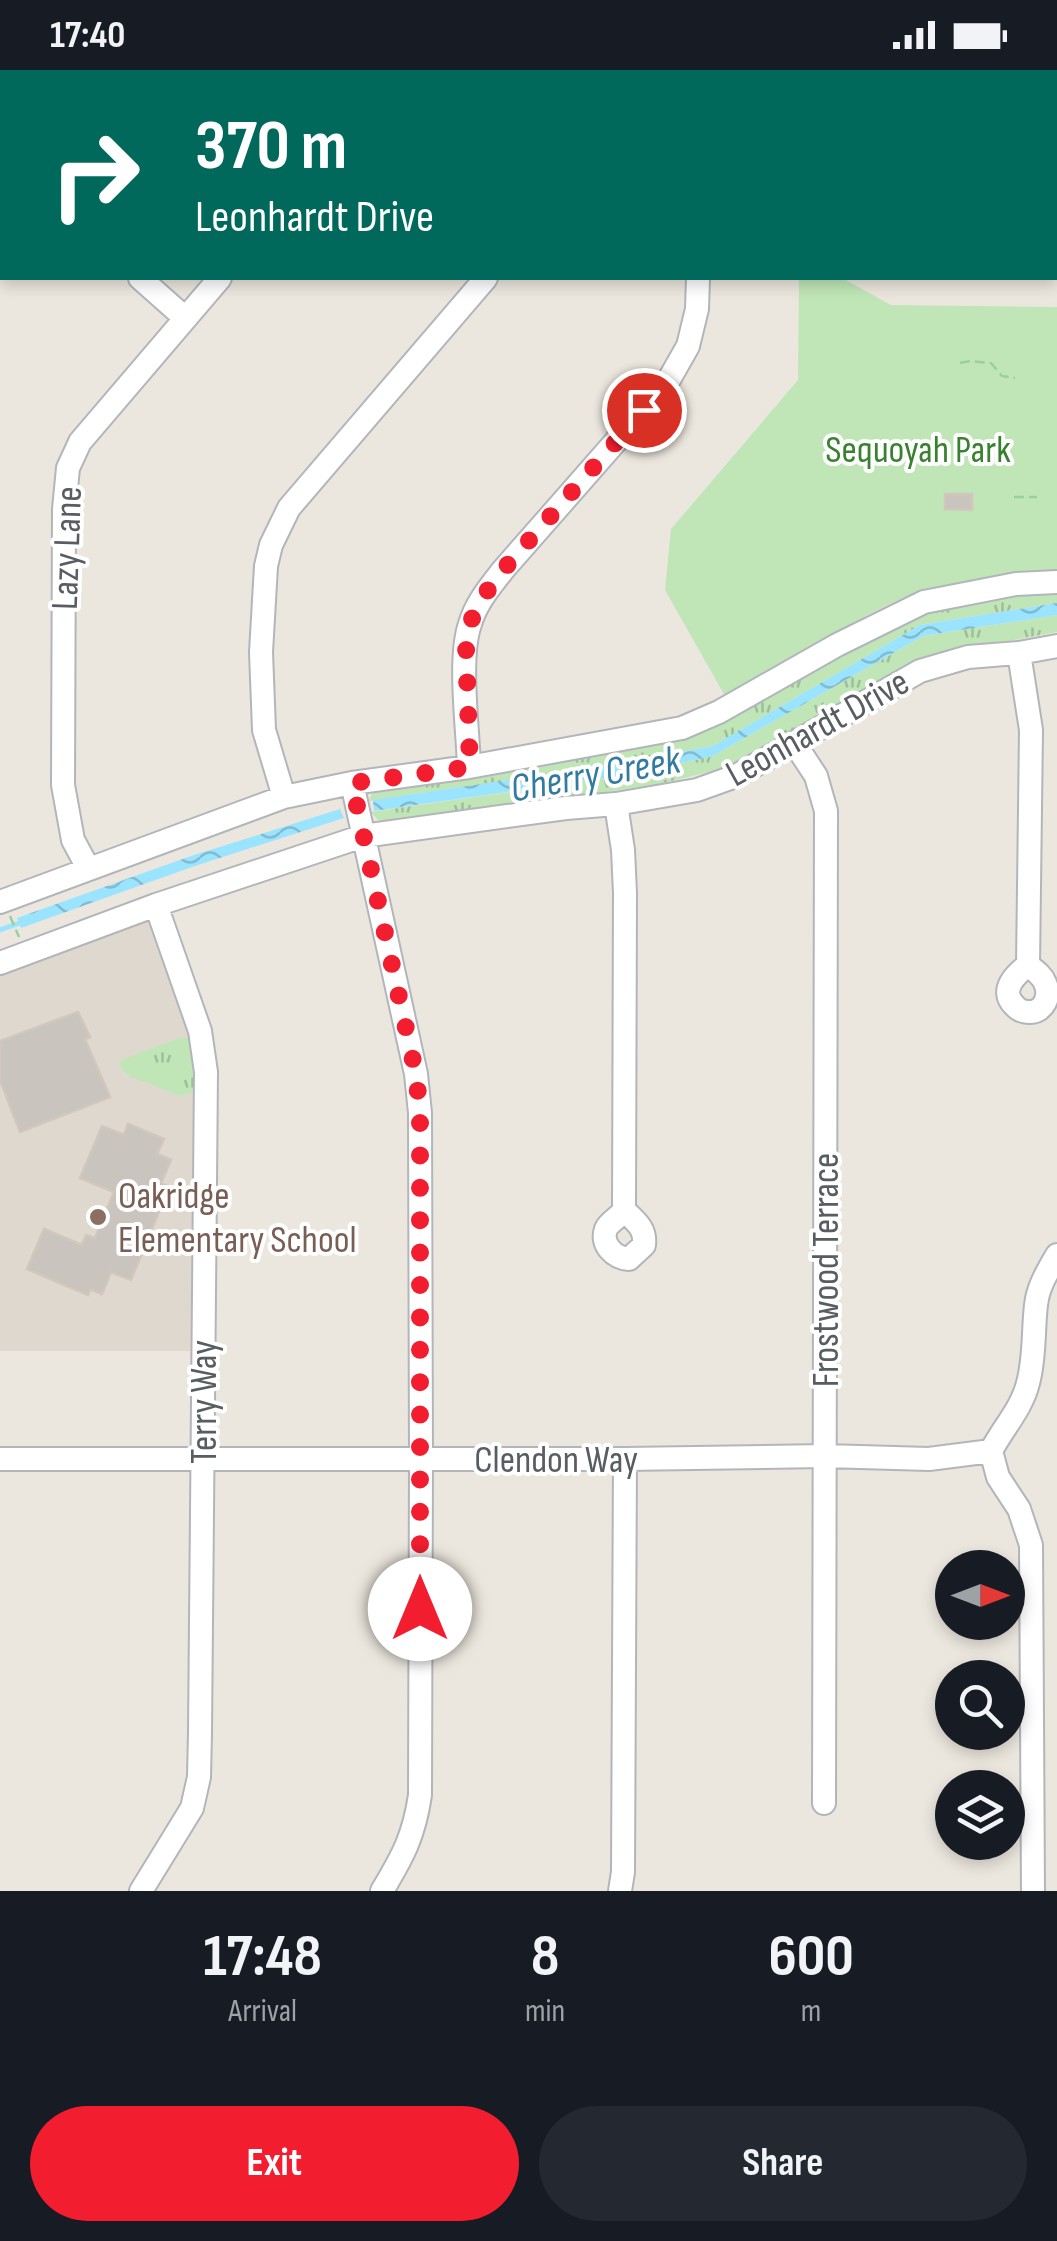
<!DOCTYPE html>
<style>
body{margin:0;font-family:"Sofia Sans Condensed",sans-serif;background:#242831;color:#f1f3f6;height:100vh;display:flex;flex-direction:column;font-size:38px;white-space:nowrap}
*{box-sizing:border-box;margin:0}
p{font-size:32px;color:#9ea1a6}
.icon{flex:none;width:55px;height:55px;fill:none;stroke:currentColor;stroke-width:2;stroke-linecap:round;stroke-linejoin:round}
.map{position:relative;height:1821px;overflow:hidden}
.details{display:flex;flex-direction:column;background:#171b24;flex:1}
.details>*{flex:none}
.guide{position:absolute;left:0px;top:0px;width:1058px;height:210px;box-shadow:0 5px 15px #0003;background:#00695c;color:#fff;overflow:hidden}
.needle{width:65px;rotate:90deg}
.controls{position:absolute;left:935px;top:1480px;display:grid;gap:20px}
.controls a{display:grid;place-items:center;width:90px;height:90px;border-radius:50%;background:#171b24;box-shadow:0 5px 15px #0003;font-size:50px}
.pin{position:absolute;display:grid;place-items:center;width:85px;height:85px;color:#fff;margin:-42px;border:5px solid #fff;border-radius:50%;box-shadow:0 2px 10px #0007}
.me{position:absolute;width:110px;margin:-55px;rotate:0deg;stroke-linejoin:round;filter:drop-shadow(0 0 8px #0008)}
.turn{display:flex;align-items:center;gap:35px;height:210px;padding:0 30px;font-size:45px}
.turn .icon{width:130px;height:130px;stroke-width:2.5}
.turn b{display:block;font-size:70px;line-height:85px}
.eta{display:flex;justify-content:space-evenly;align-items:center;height:170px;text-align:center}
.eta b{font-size:60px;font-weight:700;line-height:70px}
.cta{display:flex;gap:20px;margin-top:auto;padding:20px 30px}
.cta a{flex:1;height:115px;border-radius:60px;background:#f21e30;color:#fff;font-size:40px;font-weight:700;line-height:115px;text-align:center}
.cta a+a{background:#242831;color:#f1f3f6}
.status{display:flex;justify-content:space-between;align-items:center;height:70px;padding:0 50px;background:#171b24;direction:ltr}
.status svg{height:28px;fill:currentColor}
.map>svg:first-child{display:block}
</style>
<div class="status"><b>17:40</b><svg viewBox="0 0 49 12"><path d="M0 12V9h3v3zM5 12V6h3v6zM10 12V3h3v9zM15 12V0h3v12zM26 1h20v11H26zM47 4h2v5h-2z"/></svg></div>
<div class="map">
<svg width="1057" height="1821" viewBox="0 0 1057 1821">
<defs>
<pattern id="grass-tufts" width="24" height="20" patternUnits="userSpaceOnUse" patternTransform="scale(2.5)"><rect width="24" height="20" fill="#c0e6b8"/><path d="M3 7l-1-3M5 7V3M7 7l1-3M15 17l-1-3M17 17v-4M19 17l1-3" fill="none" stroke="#9fbe99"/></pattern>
<pattern id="water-waves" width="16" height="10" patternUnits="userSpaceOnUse" patternTransform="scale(2.5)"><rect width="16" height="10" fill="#9be4ff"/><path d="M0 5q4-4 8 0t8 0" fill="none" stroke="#81bcd2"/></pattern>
</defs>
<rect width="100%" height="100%" fill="#ece7de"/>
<path fill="#ded8cf" d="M 138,846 L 152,853 L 195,977 L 195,1281 L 0,1281 L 0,900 Z"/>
<path fill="url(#grass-tufts)" d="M 1057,518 L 1057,533 L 920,555 L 713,676 L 631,692 L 369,731 L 373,720 L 700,663 L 918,542 Z
M 1057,545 L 1057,562 L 926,586 L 737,691 L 717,700 L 655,715 L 391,752 L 378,750 L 371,742 L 632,704 L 713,686 L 923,566 Z
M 179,968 L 187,968 L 192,972 L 197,1014 L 194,1022 L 180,1026 L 132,1007 C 125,1003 121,1000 119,992 L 124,989 Z"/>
<path fill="#c0e6b8" d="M 799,208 L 842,208 L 891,235 L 1057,237 L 1057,502 L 938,518 L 902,528 L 869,544 L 725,626 L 665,520 L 671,459 L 798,310 Z"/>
<path fill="url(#water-waves)" d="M 1057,533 L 1057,545 L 923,566 L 713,686 L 632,704 L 374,741 L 373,730 L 631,692 L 713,676 L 920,555 Z
M 340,739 L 344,748 L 192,797 L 21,858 L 17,848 L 191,786 Z"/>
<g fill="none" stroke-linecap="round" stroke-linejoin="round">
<path stroke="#9be4ff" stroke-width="5" d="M 0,860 L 25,851"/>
</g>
<path fill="#c9c4bd" stroke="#d1c7bc" stroke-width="2.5" d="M 945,424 L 972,424 L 972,440 L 945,439 Z
M 78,942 L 90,967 L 85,969 L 110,1027 L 20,1062 L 0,1010 L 0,971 Z
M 128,1054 L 164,1069 L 157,1084 L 171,1090 L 161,1113 L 169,1117 L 131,1210 L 111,1202 L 102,1224 L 90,1219 L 88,1225 L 27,1199 L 44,1159 L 82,1175 L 86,1165 L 95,1168 L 114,1122 L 80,1108 L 102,1056 L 124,1065 Z"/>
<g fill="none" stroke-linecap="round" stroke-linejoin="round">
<defs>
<path id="minor" d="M 698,0 L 698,2
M 131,2 L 133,0
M 402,2 L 404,0
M 0,83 L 2,85
M 1055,137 L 1057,137
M 0,152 L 2,149
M 140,208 L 185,248
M 1019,583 L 1031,660 L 1028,895 C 1016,904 999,920 1014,935 C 1017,939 1023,942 1028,942 C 1044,943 1051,926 1045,913 C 1042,905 1034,900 1028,895
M 795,674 L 816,706 L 826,741 L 824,1733
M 469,697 C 468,659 458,588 470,554 C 476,533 490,517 503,500 L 667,313 L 688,276 L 697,239 L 698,208
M 352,713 L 416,1004 L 420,1043 L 421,1389 L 420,1725 C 414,1766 403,1786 382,1821
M 284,727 L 264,660 L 261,582 L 266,496 L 271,475 L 289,438 L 486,208
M 616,734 L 623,780 L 625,823 L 624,1140 C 620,1147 609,1152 606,1159 C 600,1175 615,1188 629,1189 L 644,1175 C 646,1158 636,1152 624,1140
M 88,798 L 73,770 L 63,715 L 64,439 L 68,398 L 80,372 L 220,208
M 0,832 L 284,727 L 352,713 L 469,697 L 682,658 L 719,642 L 837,575 L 924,532 L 1016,514 L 1057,512
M 0,893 L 156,835 L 363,766 L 566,738 L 616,734 L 697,720 L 736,706 L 920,601 L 968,587 L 1019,583 L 1057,576
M 0,1389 L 625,1389 L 825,1386 L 929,1389 L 991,1381
M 141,1821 L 192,1738 L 199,1707 L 200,1663 L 206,1002 L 200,961 L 156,835
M 620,1821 L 623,1802 L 625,1389
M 1033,1821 L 1031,1475 L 1019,1439 L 998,1407 L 991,1381 C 1003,1358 1022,1338 1028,1313 C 1035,1288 1033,1260 1036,1235 C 1038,1216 1048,1201 1057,1185"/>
</defs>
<use href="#minor" stroke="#b2b6bb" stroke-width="26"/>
<path stroke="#97d19d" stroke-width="2.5" stroke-dasharray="10 5" stroke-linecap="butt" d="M 960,293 L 970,291 L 991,293 L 1002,306 L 1015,308
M 1014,427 L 1037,427
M 10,846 L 19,867"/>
<use href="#minor" stroke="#fff" stroke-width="22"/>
</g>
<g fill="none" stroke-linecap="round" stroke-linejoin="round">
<path stroke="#f21e30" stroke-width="18" stroke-dasharray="0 32.4" d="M 420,1539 L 420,1043 L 416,1004 L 352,713 L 470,697 L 466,576 L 469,555 L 482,528 L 503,500 L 644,340"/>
</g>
<circle fill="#8d6e63" stroke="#fff" stroke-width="4" cx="98" cy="1147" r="10"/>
<g text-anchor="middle" stroke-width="8" stroke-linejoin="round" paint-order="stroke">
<g font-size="38" fill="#38812e" stroke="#fff">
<text x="918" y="392">Sequoyah Park</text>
</g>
<g font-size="38" fill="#575d61" stroke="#fff">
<text transform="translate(66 478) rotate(-88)" y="13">Lazy Lane</text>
<text transform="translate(817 657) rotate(-29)" y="13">Leonhardt Drive</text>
<text transform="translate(825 1200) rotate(-90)" y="13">Frostwood Terrace</text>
<text transform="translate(203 1332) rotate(-90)" y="13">Terry Way</text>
<text x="556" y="1402">Clendon Way</text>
</g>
<g font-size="38" fill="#785e54" stroke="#fff" text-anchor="start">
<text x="118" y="1138">Oakridge<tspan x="118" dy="44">Elementary School</tspan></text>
</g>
<g font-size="40" font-style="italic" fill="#317ba3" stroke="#fff">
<text transform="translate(595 703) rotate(-10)" y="14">Cherry Creek</text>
</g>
</g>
</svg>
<div class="controls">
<a><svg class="needle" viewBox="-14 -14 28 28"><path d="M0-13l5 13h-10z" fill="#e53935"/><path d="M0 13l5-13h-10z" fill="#9ea1a6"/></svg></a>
<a><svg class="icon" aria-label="search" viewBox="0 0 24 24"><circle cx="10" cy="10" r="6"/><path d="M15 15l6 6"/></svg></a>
<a><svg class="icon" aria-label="layers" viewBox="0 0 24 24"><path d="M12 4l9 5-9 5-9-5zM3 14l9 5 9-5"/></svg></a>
</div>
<div class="pin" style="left:644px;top:340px;background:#d93025"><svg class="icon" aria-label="arrive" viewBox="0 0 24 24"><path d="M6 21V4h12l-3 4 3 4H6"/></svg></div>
<svg class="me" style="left:420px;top:1539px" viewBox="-20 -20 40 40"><circle r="19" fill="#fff"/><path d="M0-13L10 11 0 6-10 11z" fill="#f21e30"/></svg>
<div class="guide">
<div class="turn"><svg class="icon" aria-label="right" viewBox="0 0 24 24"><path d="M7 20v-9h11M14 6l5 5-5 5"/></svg><div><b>370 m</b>Leonhardt Drive</div></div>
</div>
</div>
<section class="details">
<div class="eta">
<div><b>17:48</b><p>Arrival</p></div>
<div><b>8</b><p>min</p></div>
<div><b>600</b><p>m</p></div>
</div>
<div class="cta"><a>Exit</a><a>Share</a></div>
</section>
